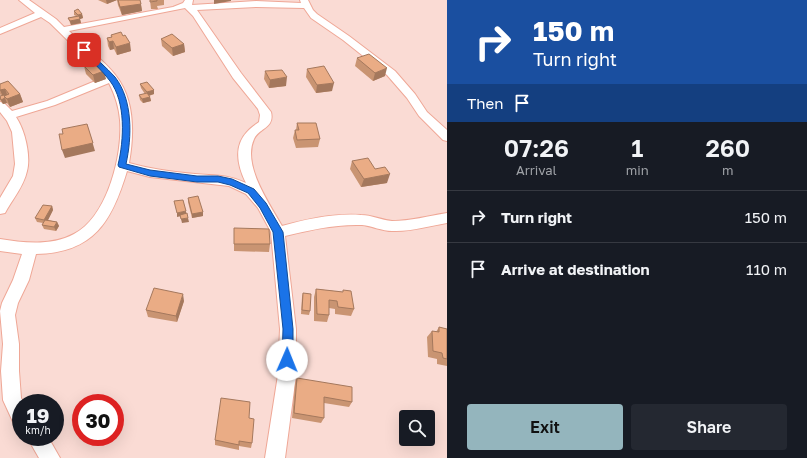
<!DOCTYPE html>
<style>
body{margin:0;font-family:"Golos Text",sans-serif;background:#242831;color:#f1f3f6;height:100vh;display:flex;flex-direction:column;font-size:15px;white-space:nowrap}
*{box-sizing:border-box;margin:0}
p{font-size:13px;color:#9ea1a6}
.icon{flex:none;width:22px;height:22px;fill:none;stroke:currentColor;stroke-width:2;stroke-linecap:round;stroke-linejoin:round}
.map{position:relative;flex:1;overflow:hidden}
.sheet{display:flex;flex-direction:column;background:#171b24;width:360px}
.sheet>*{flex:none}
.banner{background:#1a4fa0;color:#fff;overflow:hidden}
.tools{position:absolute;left:399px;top:410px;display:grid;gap:8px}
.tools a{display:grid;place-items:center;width:36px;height:36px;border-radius:4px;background:#171b24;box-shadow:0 4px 16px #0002;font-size:20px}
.speed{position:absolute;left:12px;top:394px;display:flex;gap:8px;font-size:20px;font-weight:700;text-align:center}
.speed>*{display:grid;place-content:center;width:52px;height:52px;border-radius:50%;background:#171b24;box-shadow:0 4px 16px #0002;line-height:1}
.speed small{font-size:10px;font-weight:400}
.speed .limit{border:6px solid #d22;background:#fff;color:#111}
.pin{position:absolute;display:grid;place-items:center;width:34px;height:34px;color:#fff;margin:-17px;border-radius:8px;box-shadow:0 2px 6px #0006}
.me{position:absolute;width:44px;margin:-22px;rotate:1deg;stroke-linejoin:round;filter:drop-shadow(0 0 3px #0008)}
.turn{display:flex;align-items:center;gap:14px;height:84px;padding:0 20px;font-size:18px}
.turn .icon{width:52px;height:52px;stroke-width:2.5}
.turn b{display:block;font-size:28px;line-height:34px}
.then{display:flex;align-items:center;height:38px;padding:0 20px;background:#0003;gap:8px;font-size:15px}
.eta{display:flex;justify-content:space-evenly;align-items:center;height:68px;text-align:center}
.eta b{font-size:24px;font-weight:600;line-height:28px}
.button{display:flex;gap:8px;margin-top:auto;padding:8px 20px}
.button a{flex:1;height:46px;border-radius:4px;background:#94b5bd;color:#111;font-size:16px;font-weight:600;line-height:46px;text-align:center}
.button a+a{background:#242831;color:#f1f3f6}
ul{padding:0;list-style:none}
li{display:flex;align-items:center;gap:12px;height:52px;padding:0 20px;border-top:1px solid #363941}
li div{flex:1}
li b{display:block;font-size:15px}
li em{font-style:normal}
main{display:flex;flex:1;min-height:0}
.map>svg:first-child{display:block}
</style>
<main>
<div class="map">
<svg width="447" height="458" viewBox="0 0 447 458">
<rect width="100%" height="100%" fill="#fadbd4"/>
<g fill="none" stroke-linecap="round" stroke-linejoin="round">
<defs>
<path id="minor" d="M 19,0 L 29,0 L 56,19 L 64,27 L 173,7 L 183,3 L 185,0 L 193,0 L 192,5 L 256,1 L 301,3 L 300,0 L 308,0 L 313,10 L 317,14 L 349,36 L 395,71 L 415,94 L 427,112 L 447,130 L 447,141 L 443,140 L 419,116 L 407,98 L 387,75 L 343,40 L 311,18 L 304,8 L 256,7 L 197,10 L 241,73 L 271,112 C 275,128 259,128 254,139 C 242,165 269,203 282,226 C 307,219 335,213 361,215 C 372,215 381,220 392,221 C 410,221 429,216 447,213 L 447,223 C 429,226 410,232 392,231 C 382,231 372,226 362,225 C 336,224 310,230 285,236 L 296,329 L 296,375 L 285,458 L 265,458 L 278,375 L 280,329 L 271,232 L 258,208 L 246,194 L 229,186 L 150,177 L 127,171 C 112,221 94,253 36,254 L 29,280 L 18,303 L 15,315 L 19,344 L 19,371 L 21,398 L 24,403 L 21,403 L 21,426 L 14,424 L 3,400 L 1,371 L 3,344 L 0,311 L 2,303 L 13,280 L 22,254 L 0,251 L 0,239 C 24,243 52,246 74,234 C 107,217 123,155 120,120 C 119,107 115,95 109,83 L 55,105 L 16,117 C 25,130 31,156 27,171 C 24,186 12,200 5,213 L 0,214 L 0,198 L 13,176 L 15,164 L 12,132 L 7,121 L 0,112 L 0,102 L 4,103 L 12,111 L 47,101 L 105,77 L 50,23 L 41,17 L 0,34 L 0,28 L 35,13 ZM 185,8 L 193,16 L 233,78 L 258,109 L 260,115 L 259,122 C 255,125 250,128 247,132 C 233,147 238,167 246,183 C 226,174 216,176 195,174 C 173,172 150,169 129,163 C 134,135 135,100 116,76 C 104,60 84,46 69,31 Z
M 27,437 L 48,437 L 60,458 L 39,458 Z"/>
</defs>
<use href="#minor" stroke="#efa796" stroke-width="2"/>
<use href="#minor" fill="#fff" fill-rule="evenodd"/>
</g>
<path fill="#c99472" d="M 98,0 L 117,0 L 107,4 Z
M 117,0 L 140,0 L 142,11 L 122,15 L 118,5 Z
M 150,0 L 164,0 L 164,5 L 157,6 L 158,9 L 151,9 Z
M 74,11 L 82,14 L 83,18 L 80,19 L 81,23 L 71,25 L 68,18 L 76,16 L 74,15 Z
M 111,35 L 131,51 L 117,55 L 114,49 L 110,50 L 108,46 L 107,38 L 112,37 Z
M 161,39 L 184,44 L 185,52 L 173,56 L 162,46 Z
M 357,58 L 385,76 L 373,81 L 355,66 Z
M 84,66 L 106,79 L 95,83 L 86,74 Z
M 307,69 L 332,91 L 316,93 L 306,77 Z
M 265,71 L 286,86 L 269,88 L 264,79 Z
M 0,84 L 20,94 L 23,102 L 10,107 L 7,103 L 3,104 L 0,100 L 0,96 L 1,96 L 0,94 Z
M 140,84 L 154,90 L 154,94 L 149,96 L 150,97 L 151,101 L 143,103 L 140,100 L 139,95 L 145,94 L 141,88 Z
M 297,123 L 320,139 L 318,147 L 296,148 L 293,138 L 295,130 L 296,130 Z
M 352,161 L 375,169 L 387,183 L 361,187 L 350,169 Z
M 188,198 L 203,212 L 203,216 L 192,218 L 188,202 Z
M 52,206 L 53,210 L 48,220 L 57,222 L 59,226 L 56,231 L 44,229 L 42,225 L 43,223 L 37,222 L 35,218 Z
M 234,228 L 270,244 L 269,252 L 234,251 Z
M 316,289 L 343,292 L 343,290 L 354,309 L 351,316 L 335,314 L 335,309 L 329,308 L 329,315 L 327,322 L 314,321 L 314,297 Z
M 303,293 L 310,311 L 309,315 L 301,314 L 302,297 Z
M 184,301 L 177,322 L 148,317 L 146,310 Z
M 439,327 L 447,329 L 447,366 L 437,364 L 437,359 L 428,357 L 427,337 L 432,331 L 436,332 Z
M 297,378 L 352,402 L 349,407 L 324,403 L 324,418 L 321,423 L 292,418 L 295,384 Z
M 249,418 L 252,443 L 251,448 L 239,446 L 239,450 L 215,445 L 215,440 Z"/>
<path fill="#a4785d" d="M 106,0 L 117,0 L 107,4 Z
M 214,0 L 231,0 L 231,1 L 214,4 Z
M 141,4 L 142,11 L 122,15 L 120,7 Z
M 82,14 L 83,18 L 80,19 L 81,23 L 71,25 L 70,21 L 79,19 L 78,15 Z
M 113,41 L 114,49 L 110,50 L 109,42 Z
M 130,43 L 131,51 L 117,55 L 116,47 Z
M 184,44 L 185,52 L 173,56 L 172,48 Z
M 387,68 L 385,76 L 373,81 L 375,73 Z
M 104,71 L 106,79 L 95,83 L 93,75 Z
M 287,77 L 286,86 L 269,88 L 270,80 Z
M 334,83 L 332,91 L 316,93 L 317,85 Z
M 5,89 L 8,97 L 4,96 L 4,99 L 0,90 Z
M 154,90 L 154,94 L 147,96 L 147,92 Z
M 20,94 L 23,102 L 10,107 L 7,99 Z
M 150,97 L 151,101 L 143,103 L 142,99 Z
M 5,98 L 7,103 L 3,104 L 1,100 Z
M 87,124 L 95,151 L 65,158 L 62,150 Z
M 390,174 L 387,183 L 361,187 L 364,179 Z
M 52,206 L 53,210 L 46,224 L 44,220 Z
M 186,211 L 186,215 L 177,217 L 177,213 Z
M 203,212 L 203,216 L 192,218 L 192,214 Z
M 188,218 L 189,222 L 182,223 L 181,219 Z
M 57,222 L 59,226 L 56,231 L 54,227 Z
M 183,294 L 184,301 L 177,322 L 176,316 Z"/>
<path fill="#eaac85" stroke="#a4785d" d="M 118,0 L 140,0 L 141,4 L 120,7 Z
M 150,0 L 157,0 L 157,1 L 150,2 Z
M 78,9 L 82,14 L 78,15 L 74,11 Z
M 79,16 L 80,19 L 70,21 L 68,18 Z
M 121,32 L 123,36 L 125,35 L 130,43 L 116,47 L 113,41 L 109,42 L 107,38 L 112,37 L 111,35 Z
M 172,34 L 184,44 L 172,48 L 161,39 Z
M 369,54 L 387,68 L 375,73 L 357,58 Z
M 95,62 L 104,71 L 93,75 L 84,66 Z
M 324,66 L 334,83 L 317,85 L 307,69 Z
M 282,70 L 287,77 L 270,80 L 265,71 Z
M 8,81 L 20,94 L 7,99 L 4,96 L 9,94 L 5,89 L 0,90 L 0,84 Z
M 147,82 L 154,90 L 147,92 L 140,84 Z
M 147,93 L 150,97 L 142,99 L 139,95 Z
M 4,95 L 5,98 L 1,100 L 0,96 Z
M 297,123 L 316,123 L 320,139 L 297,140 L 295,130 L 299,130 Z
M 87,124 L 93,143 L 62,150 L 59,134 L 63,134 L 62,129 Z
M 368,158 L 375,169 L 385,167 L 390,174 L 364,179 L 352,161 Z
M 198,196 L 203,212 L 192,214 L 188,198 Z
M 183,200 L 186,211 L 177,213 L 174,201 Z
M 43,205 L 52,206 L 44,220 L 35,218 Z
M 187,213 L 188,218 L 181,219 L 180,215 Z
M 45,220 L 57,222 L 54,227 L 42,225 Z
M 234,228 L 269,229 L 270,244 L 234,244 Z
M 154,288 L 183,294 L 176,316 L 146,310 Z
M 316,289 L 343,292 L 343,290 L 351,291 L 354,309 L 338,307 L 337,301 L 329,300 L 329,315 L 317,314 Z
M 303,293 L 311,294 L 310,311 L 302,310 Z
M 439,327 L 447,329 L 447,359 L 443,358 L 442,353 L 433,351 L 432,331 L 439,332 Z
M 297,378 L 352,387 L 352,402 L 324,397 L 324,418 L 294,413 Z
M 221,398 L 250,402 L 249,418 L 254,419 L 252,443 L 239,441 L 239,445 L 215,440 Z"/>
<path fill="#1a73e8" stroke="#114b97" d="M 82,49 L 86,49 C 95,58 106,67 115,77 C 133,100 132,137 126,164 L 150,170 L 197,176 L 218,176 L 232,179 L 254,189 L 266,203 L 283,232 L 293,329 L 293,360 L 291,364 L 287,365 L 283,364 L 282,360 L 283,329 L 273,232 L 260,208 L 248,193 L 230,185 L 218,182 L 197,182 L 150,176 L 119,167 L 118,165 C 124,140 126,102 110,81 C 102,70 91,61 82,51 Z"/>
</svg>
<div class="tools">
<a><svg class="icon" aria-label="search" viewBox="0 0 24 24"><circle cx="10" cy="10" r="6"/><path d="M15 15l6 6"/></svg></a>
</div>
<div class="speed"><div>19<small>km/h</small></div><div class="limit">30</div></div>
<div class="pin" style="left:84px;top:50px;background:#d93025"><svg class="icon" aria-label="arrive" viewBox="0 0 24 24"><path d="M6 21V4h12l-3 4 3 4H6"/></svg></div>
<svg class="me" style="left:287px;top:360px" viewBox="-20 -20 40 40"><circle r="19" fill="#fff"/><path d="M0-13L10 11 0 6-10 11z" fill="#1a73e8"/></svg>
</div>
<section class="sheet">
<div class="banner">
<div class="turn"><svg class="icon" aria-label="right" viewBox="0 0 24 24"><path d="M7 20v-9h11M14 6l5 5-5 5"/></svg><div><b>150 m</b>Turn right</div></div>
<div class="then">Then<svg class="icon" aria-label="arrive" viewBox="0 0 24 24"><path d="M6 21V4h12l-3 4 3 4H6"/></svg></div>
</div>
<div class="eta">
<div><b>07:26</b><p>Arrival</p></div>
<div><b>1</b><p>min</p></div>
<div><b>260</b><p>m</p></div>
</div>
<ul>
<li><svg class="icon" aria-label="right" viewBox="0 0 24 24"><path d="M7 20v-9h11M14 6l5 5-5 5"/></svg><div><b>Turn right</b></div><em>150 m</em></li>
<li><svg class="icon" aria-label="arrive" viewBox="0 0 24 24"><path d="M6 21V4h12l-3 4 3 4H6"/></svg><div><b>Arrive at destination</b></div><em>110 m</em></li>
</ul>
<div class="button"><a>Exit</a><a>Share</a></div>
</section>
</main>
